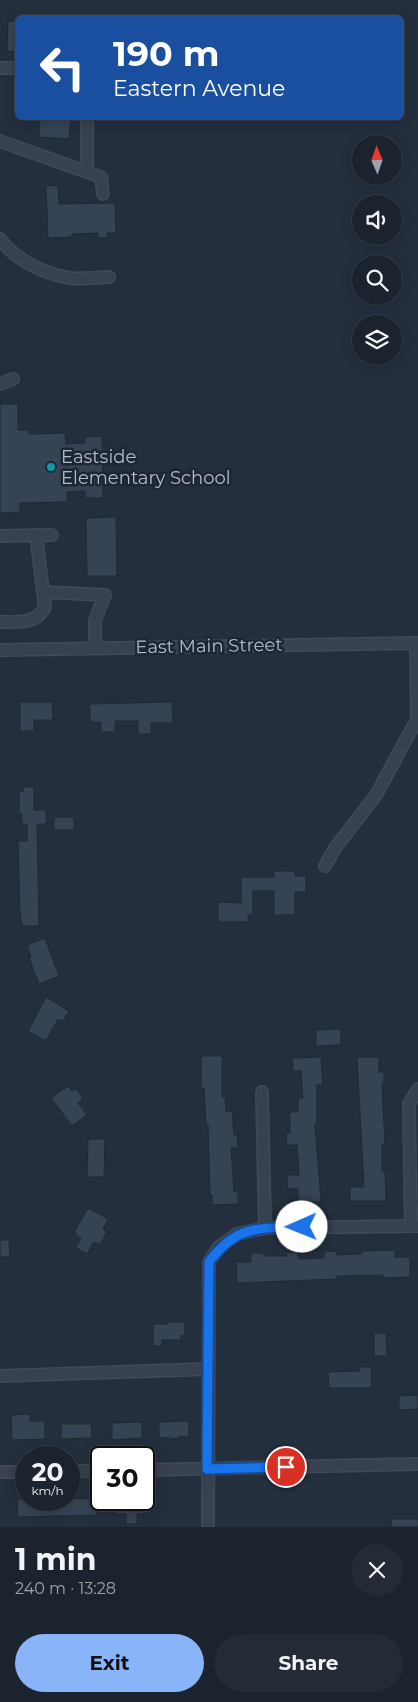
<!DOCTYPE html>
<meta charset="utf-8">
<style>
body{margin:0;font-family:Montserrat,sans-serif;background:#242b36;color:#f1f3f6;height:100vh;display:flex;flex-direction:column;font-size:19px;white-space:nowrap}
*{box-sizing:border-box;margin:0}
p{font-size:16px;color:#a0a4aa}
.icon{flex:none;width:28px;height:28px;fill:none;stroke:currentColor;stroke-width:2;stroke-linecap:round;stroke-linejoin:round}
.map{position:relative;height:1527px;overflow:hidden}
.drawer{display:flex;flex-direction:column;background:#1b232e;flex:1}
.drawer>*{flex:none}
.hud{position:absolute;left:15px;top:15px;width:389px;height:105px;border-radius:8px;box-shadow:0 2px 12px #0003,0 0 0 1px #39404a;background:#1a4fa0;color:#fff;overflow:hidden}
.needle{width:32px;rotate:358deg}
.controls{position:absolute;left:352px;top:135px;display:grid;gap:10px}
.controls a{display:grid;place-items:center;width:50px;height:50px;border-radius:50%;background:#1b232e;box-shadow:0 2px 12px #0003,0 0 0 1px #39404a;font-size:25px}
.speed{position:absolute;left:15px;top:1446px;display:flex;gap:10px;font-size:25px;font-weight:700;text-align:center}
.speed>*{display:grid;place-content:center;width:65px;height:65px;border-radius:50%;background:#1b232e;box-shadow:0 2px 12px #0003,0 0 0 1px #39404a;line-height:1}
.speed small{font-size:12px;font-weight:400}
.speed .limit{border:2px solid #111;border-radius:8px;background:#fff;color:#111}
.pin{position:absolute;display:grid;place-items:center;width:42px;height:42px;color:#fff;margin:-21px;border:2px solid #fff;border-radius:50%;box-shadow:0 1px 5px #0007}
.me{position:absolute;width:55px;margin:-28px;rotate:269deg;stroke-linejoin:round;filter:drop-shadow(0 0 4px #0008)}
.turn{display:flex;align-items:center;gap:18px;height:105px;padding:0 15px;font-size:22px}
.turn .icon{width:65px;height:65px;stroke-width:2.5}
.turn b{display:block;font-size:35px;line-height:42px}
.round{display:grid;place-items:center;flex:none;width:52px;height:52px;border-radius:26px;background:#242b36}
.head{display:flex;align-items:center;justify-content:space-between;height:85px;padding:0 15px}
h1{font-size:30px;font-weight:700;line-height:38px}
.button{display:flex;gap:10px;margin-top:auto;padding:10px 15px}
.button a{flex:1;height:58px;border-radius:30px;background:#8ab4f8;color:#111;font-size:20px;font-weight:700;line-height:58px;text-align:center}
.button a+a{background:#242b36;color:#f1f3f6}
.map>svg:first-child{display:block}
</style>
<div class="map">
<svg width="418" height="1527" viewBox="0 0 418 1527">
<rect width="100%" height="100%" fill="#242f3e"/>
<path fill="#364354" stroke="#1f2835" d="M 8,21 L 18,22 L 17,52 L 7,51 Z
M 40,118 L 71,118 L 69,139 L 39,137 Z
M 58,185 L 59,204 L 115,203 L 116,233 L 107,233 L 107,238 L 98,238 L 98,233 L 72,234 L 72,237 L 48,238 L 46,186 Z
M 0,404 L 18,404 L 18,430 L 29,430 L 29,434 L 65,433 L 66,444 L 85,443 L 85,437 L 102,436 L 103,498 L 85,498 L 85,491 L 67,492 L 67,502 L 20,503 L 20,512 L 0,513 Z
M 116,517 L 117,576 L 87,576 L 86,518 Z
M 20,702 L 52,702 L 53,720 L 34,720 L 34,731 L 20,731 Z
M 172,702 L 173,723 L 151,723 L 151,734 L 138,734 L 138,721 L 115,721 L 115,732 L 101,732 L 101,722 L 90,722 L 90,704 Z
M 23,787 L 34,787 L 34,810 L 46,810 L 46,824 L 37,824 L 39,926 L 22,926 L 20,915 L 18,841 L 27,841 L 27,824 L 22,824 L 22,814 L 19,813 L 19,791 L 23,791 Z
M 54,817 L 74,817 L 74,830 L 54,830 Z
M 274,871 L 295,871 L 295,876 L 306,876 L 306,892 L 295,892 L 295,915 L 274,915 L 274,891 L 253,891 L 253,915 L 248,915 L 248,922 L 218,922 L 218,902 L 241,903 L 241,877 L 274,877 Z
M 45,938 L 59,976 L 39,984 L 29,958 L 31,957 L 27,945 Z
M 46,997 L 69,1011 L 63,1021 L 58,1019 L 46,1041 L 28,1031 Z
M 341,1029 L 341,1045 L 316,1046 L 316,1030 Z
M 201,1056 L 222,1056 L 222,1097 L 225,1097 L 226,1111 L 232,1111 L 234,1135 L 237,1135 L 238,1148 L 231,1148 L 234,1192 L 238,1192 L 238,1204 L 212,1205 L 212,1195 L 210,1196 L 208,1125 L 206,1125 L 204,1088 L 201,1088 Z
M 321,1057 L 323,1085 L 317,1085 L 317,1123 L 315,1124 L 321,1202 L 298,1202 L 298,1189 L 288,1189 L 287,1175 L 299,1175 L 297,1145 L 287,1145 L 286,1133 L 290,1133 L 290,1112 L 298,1112 L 298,1098 L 303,1098 L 301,1071 L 293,1071 L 292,1058 Z
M 357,1057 L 379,1057 L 379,1072 L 384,1072 L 384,1084 L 382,1084 L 385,1144 L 382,1144 L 382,1171 L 385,1171 L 386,1201 L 350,1201 L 350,1187 L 364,1187 Z
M 68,1086 L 72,1091 L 76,1088 L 83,1099 L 78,1103 L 87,1115 L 72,1126 L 51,1098 Z
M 88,1139 L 105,1139 L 104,1177 L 87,1177 Z
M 88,1208 L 108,1219 L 103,1229 L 107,1231 L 100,1245 L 94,1242 L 87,1254 L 76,1248 L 81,1238 L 76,1235 L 75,1231 Z
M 0,1240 L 9,1240 L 10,1257 L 0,1257 Z
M 395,1250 L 395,1257 L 410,1257 L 410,1277 L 383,1278 L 383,1275 L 337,1276 L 337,1279 L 237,1283 L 236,1262 L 251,1262 L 251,1253 L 264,1253 L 264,1256 L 287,1256 L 286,1252 L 298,1252 L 299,1259 L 324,1258 L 324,1252 L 336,1251 L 336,1255 L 361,1254 L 361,1251 Z
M 168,1322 L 185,1322 L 185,1335 L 181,1336 L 181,1340 L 162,1340 L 162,1346 L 153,1346 L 153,1324 L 168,1324 Z
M 374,1333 L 386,1333 L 387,1356 L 374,1356 Z
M 359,1367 L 371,1367 L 372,1388 L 329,1388 L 328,1372 L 359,1371 Z
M 418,1395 L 418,1409 L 399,1410 L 399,1396 Z
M 30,1414 L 30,1421 L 45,1421 L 45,1439 L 12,1440 L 11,1415 Z
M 189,1421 L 189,1436 L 178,1437 L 178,1439 L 159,1437 L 159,1422 Z
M 142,1422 L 142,1438 L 112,1440 L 112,1423 Z
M 61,1424 L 91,1424 L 92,1438 L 61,1439 Z
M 69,1498 L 96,1499 L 97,1515 L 18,1517 L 17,1499 L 69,1500 Z
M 114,1500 L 143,1500 L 144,1514 L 137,1514 L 137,1524 L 126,1524 L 126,1514 L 114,1514 Z
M 391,1519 L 418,1519 L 418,1527 L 391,1527 Z"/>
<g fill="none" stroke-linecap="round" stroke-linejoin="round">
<defs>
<path id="minor" d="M 0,68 L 18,68
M 87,118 L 87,172
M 0,141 L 101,177 L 103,194
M 0,239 C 15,260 45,274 70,278 C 82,280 97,277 109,277
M 0,384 L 13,379
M 0,536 L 52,535
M 43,592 L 105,595 L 95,620 L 95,648
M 0,622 C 17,622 36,625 45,607 L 36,535
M 0,650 L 418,643
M 325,866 L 335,848 L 376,795 L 417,719 L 416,643
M 262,1092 L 265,1228
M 411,1226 L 409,1104 L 418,1089
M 0,1376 L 208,1369
M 144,1470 L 418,1464
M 69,1471 L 101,1471
M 0,1472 L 26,1472
M 208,1527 L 209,1262 L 219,1247 L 237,1234 L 265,1228 L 418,1226"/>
</defs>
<use href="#minor" stroke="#414a57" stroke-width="14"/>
<use href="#minor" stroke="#38414e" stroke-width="11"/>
</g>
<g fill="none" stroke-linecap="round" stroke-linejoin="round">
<defs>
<path id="route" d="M 286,1467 L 207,1469 L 209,1262 C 236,1225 260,1228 302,1227"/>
</defs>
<use href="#route" stroke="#114b97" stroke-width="12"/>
<use href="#route" stroke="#1a73e8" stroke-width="9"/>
</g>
<circle fill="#0f9aa8" stroke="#1d2633" stroke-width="2" cx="51" cy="467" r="5"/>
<g text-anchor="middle" stroke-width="5" stroke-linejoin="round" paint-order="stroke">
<g font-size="18" fill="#b4bcc9" stroke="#1d2633" text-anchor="start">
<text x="61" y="463">Eastside<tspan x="61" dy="21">Elementary School</tspan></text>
</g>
<g font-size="18" fill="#b4bcc9" stroke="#1d2633">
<text transform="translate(209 646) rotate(-1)" y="6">East Main Street</text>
</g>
</g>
</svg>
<div class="controls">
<a><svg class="needle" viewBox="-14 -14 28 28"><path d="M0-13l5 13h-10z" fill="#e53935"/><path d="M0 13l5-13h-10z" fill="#a0a4aa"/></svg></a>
<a><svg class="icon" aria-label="sound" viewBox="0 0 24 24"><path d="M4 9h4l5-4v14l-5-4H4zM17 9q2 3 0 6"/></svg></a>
<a><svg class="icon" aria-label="search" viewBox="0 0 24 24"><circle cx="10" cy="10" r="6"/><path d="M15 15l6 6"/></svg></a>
<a><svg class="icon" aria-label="layers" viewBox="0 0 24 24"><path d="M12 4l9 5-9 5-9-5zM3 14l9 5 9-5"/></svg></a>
</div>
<div class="speed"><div>20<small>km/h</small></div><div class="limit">30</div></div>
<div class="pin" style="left:286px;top:1467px;background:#d93025"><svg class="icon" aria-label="arrive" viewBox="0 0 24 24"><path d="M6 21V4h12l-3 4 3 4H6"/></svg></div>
<svg class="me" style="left:302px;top:1227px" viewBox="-20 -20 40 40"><circle r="19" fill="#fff"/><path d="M0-13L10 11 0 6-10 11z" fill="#1a73e8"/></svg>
<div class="hud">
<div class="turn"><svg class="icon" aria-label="left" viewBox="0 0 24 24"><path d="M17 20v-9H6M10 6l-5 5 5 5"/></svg><div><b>190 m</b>Eastern Avenue</div></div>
</div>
</div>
<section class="drawer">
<div class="head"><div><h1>1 min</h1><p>240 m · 13:28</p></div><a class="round"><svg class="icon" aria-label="close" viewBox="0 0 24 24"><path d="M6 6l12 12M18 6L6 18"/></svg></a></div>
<div class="button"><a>Exit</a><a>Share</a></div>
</section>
